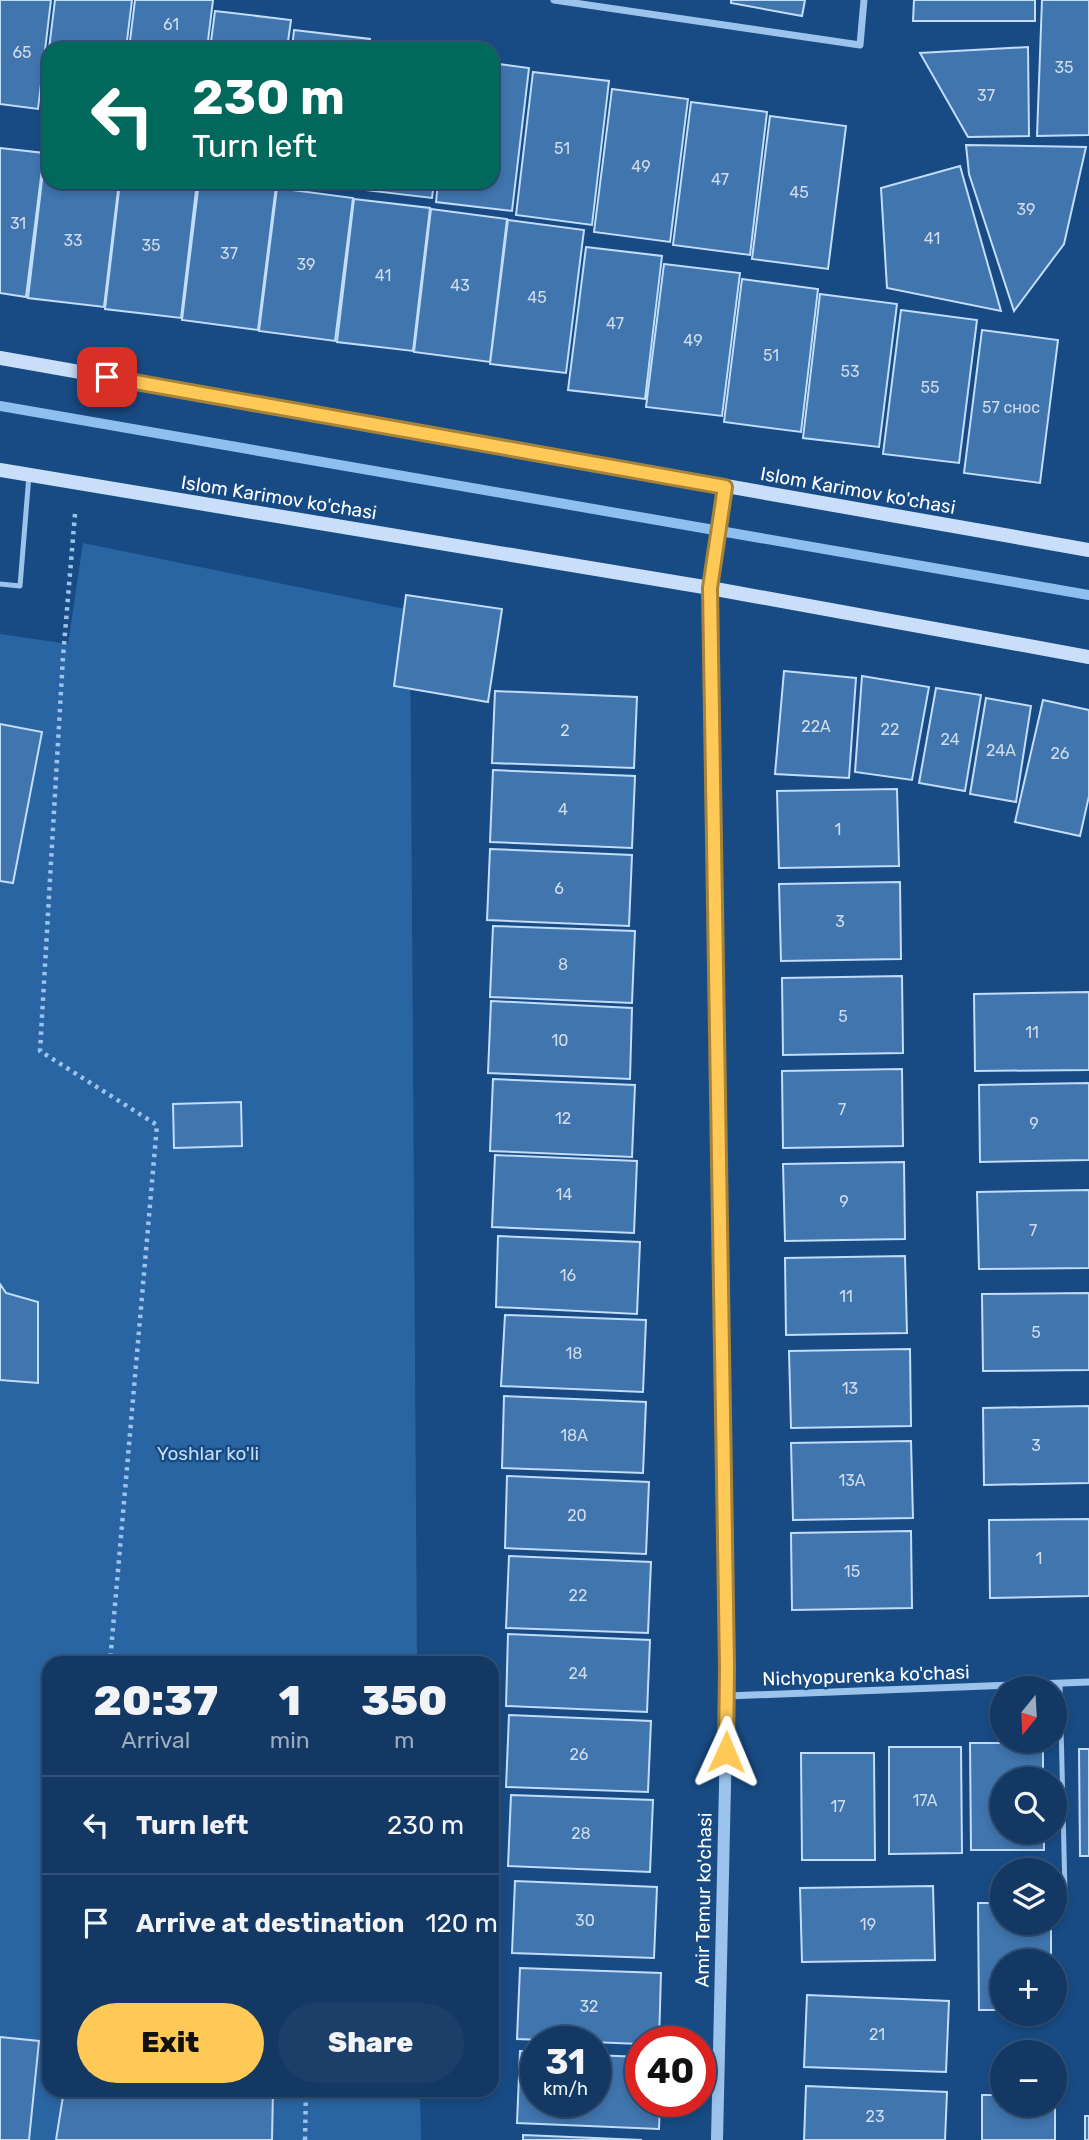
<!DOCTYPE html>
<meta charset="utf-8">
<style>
body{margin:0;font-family:Rubik,sans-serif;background:#1b3f69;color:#f1f3f6;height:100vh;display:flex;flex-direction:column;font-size:26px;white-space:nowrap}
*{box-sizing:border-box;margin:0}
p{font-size:23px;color:#9cacbe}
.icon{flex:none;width:38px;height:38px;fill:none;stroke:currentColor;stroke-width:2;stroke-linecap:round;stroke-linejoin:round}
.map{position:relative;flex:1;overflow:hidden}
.panel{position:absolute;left:42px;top:1656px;width:457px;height:441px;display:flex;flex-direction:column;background:#123863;border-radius:21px;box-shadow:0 4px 10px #0003,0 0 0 2px #315278}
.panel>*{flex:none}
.banner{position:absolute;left:42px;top:42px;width:457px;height:147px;border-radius:21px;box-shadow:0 4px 10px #0003,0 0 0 2px #315278;background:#00695c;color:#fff;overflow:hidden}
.needle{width:46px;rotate:198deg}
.controls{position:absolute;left:990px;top:1676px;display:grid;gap:14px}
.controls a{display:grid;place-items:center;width:77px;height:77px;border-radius:50%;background:#123863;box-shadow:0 4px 10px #0003,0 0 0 2px #315278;font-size:35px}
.speed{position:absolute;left:520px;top:2026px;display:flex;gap:14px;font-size:35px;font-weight:700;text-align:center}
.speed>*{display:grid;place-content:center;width:91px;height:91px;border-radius:50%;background:#123863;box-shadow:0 4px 10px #0003,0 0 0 2px #315278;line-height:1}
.speed small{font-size:18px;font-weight:400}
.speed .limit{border:10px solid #d22;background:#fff;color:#111}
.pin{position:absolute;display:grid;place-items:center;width:60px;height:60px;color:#fff;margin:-30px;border-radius:14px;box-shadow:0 4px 10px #0006}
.me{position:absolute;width:77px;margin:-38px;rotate:1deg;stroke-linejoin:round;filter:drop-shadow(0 0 5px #0008)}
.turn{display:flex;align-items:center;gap:24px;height:147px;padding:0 35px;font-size:32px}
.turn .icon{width:91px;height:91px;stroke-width:2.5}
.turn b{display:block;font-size:49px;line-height:60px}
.eta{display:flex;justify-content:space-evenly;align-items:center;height:119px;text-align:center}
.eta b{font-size:42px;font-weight:800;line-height:49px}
.primary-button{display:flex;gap:14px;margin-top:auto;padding:14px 35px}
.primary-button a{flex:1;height:80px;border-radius:42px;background:#ffc958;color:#111;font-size:28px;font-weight:800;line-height:80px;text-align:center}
.primary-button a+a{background:#1b3f69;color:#f1f3f6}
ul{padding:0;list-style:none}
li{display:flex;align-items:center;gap:21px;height:98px;padding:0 35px;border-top:2px solid #315278}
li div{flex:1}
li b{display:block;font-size:26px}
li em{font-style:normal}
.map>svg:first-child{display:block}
</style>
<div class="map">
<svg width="1089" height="2140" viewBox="0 0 1089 2140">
<rect width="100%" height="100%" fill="#184b84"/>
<path fill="#2a65a3" d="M 83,543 L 410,610 L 417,1662 L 49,1662 L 49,2090 L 420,2090 L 421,2140 L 0,2140 L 0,634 L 68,644 Z"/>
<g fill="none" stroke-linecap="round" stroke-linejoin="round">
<path stroke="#8fbfef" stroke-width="10" d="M 0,406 L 1089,595"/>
</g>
<path fill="#4075ae" stroke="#c2ddf9" stroke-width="2" d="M 0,0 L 51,0 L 38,109 L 0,104 Z
M 55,0 L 132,0 L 126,49 L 49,49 L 49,115 L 41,114 Z
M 135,0 L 213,0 L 207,49 L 129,49 Z
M 731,0 L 805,0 L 802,16 L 731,3 Z
M 914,0 L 1035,0 L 1035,21 L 913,21 Z
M 1042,0 L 1089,0 L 1089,135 L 1037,136 Z
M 215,11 L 291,20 L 287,49 L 210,49 Z
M 294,30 L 370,39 L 369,49 L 292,49 Z
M 374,45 L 402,49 L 373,49 Z
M 1028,47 L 1029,136 L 968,137 L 920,53 Z
M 492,63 L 529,68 L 512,211 L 436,202 L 438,182 L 492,182 Z
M 533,72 L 609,81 L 592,225 L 516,215 Z
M 612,89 L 688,99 L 670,242 L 594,232 Z
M 691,102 L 767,112 L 750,255 L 673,245 Z
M 770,116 L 846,126 L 828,269 L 752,259 Z
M 966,145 L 1086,147 L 1064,244 L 1014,311 L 969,174 Z
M 0,148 L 44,153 L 26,297 L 0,293 Z
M 45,155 L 49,155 L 49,182 L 119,182 L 104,307 L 28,298 Z
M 960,166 L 1001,311 L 887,288 L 881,188 Z
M 120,182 L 197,182 L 181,318 L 105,309 Z
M 199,182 L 245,182 L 276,186 L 258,330 L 182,320 Z
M 357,182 L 434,182 L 432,198 L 356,189 Z
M 277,188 L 353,198 L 335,341 L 259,331 Z
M 354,199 L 430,208 L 413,351 L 337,342 Z
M 431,209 L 507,219 L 490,362 L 414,352 Z
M 508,220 L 584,230 L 566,373 L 490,364 Z
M 586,247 L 662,256 L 645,399 L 568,390 Z
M 664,264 L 740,273 L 722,416 L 646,407 Z
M 742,279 L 818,289 L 801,432 L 724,422 Z
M 820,294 L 897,304 L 879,447 L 803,438 Z
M 901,310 L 977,320 L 959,463 L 883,454 Z
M 982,330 L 1058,340 L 1040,483 L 964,473 Z
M 406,595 L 502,609 L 488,702 L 394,686 Z
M 784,671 L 856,678 L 849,778 L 775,774 Z
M 862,676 L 929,687 L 912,780 L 855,772 Z
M 936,688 L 981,695 L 965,791 L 919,783 Z
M 495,691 L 637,697 L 634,768 L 492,763 Z
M 986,698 L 1031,706 L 1016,802 L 970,794 Z
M 1043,700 L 1089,710 L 1089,796 L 1080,836 L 1015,822 Z
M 0,724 L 42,732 L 13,883 L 0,881 Z
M 493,770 L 635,776 L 632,848 L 490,842 Z
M 897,789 L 899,866 L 779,868 L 777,791 Z
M 490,849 L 632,855 L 629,926 L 487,920 Z
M 900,882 L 901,959 L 781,961 L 779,884 Z
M 493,926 L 635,931 L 632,1003 L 490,997 Z
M 902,976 L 903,1053 L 783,1055 L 782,978 Z
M 1089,992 L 1089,1070 L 975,1071 L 974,994 Z
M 491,1001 L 632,1008 L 630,1079 L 488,1073 Z
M 902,1069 L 903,1146 L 783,1148 L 782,1071 Z
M 493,1079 L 635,1085 L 632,1157 L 490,1151 Z
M 1089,1083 L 1089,1160 L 980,1162 L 979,1085 Z
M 241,1102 L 242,1146 L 174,1148 L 173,1104 Z
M 495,1155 L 637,1161 L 634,1233 L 492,1227 Z
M 904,1162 L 905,1239 L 785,1241 L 783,1164 Z
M 1089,1190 L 1089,1268 L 979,1269 L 977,1192 Z
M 498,1236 L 640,1242 L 637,1314 L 496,1307 Z
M 905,1256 L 907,1333 L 786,1335 L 785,1258 Z
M 0,1284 L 6,1293 L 38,1302 L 38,1383 L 0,1380 Z
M 1089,1293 L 1089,1370 L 983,1371 L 982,1294 Z
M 505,1315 L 646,1320 L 643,1392 L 501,1386 Z
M 910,1349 L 911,1426 L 791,1428 L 789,1351 Z
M 504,1396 L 646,1402 L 643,1473 L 502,1468 Z
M 1089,1406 L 1089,1483 L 984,1485 L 983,1408 Z
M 911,1441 L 913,1518 L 793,1520 L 791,1443 Z
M 507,1476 L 649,1482 L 646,1554 L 505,1548 Z
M 1089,1519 L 1089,1596 L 990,1598 L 989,1520 Z
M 911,1531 L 912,1608 L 792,1610 L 791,1533 Z
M 509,1556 L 651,1562 L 648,1633 L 506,1628 Z
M 508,1634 L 650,1640 L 647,1712 L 506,1706 Z
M 509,1715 L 651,1721 L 648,1792 L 506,1787 Z
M 970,1743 L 1043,1743 L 1043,1780 L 1003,1780 L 1003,1832 L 1044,1832 L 1044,1850 L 971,1850 Z
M 889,1747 L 961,1747 L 962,1853 L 889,1854 Z
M 1079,1749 L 1089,1749 L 1089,1856 L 1080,1856 Z
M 801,1753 L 874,1753 L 875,1860 L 802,1860 Z
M 511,1795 L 653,1800 L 650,1872 L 508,1866 Z
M 515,1881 L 657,1887 L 654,1958 L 512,1953 Z
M 933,1886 L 935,1960 L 802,1962 L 800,1888 Z
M 978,1903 L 1003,1903 L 1003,1923 L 1051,1923 L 1051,1962 L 1003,1962 L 1003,2010 L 979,2010 Z
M 520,1968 L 661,1973 L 659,2042 L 640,2042 L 640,2044 L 517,2039 Z
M 807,1995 L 949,2001 L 946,2072 L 804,2067 Z
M 0,2037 L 39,2041 L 29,2140 L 0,2140 Z
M 520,2051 L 536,2052 L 536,2102 L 595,2102 L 595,2055 L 640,2057 L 640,2102 L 660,2102 L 659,2129 L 517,2123 Z
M 806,2086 L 947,2092 L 945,2140 L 804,2140 Z
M 64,2090 L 273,2090 L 272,2140 L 56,2140 Z
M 982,2095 L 1003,2095 L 1003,2105 L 1055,2105 L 1055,2140 L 982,2140 Z
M 1085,2116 L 1089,2116 L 1089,2140 L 1085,2140 Z
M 523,2135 L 642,2140 L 523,2140 Z"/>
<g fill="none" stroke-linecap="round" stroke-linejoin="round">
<path stroke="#9cc3ec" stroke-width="4.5" stroke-dasharray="3.5 5" stroke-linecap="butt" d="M 75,514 L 63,657 L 40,1051 L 157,1125 L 110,1662
M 305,2140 L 306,2090"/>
<path stroke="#9cc3ec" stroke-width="5" d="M 0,584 L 20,586 L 29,475
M 1060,1683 L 1065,1892"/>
<path stroke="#9cc3ec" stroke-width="7" d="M 554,0 L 860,45 L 864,0
M 727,1696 L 1089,1682"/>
<path stroke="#9cc3ec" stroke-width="12" d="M 717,2140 L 727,1696 L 710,588 L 725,487"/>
<path stroke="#c9dff9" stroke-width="14" d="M 0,358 L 1089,550
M 0,470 L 710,588 L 1089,657"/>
</g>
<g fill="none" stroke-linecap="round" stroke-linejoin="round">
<defs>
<path id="route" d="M 107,377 L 725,487 L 710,588 L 727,1668 L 726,1752"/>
</defs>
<use href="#route" stroke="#a68339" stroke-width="18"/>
<use href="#route" stroke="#ffc958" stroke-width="12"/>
</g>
<g text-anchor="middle" stroke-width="5" stroke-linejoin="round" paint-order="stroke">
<g font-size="16" fill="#cfdceb">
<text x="171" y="30">61</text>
<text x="22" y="58">65</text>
<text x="1064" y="73">35</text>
<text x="986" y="101">37</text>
<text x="562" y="154">51</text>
<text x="641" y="172">49</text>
<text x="720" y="185">47</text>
<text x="799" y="198">45</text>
<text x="1026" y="215">39</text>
<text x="18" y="229">31</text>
<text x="932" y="244">41</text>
<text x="73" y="246">33</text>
<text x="151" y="251">35</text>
<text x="229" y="259">37</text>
<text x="306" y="270">39</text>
<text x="383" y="281">41</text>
<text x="460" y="291">43</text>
<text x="537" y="303">45</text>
<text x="615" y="329">47</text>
<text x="693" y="346">49</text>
<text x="771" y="361">51</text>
<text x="850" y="377">53</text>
<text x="930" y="393">55</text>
<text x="1011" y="413">57 снос</text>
<text x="816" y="732">22A</text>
<text x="890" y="735">22</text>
<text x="565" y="736">2</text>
<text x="950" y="745">24</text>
<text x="1001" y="756">24A</text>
<text x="1060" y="759">26</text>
<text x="563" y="815">4</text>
<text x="838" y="835">1</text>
<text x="559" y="894">6</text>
<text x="840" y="927">3</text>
<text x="563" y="970">8</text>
<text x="843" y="1022">5</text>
<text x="1032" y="1038">11</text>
<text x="560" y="1046">10</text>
<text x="842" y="1115">7</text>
<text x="563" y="1124">12</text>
<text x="1034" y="1129">9</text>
<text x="564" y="1200">14</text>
<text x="844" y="1207">9</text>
<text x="1033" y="1236">7</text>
<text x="568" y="1281">16</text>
<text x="846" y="1302">11</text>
<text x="1036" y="1338">5</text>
<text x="574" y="1359">18</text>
<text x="850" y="1394">13</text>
<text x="574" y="1441">18A</text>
<text x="1036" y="1451">3</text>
<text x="852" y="1486">13A</text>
<text x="577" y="1521">20</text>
<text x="1039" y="1564">1</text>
<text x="852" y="1577">15</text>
<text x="578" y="1601">22</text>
<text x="578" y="1679">24</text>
<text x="579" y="1760">26</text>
<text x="925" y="1806">17A</text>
<text x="838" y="1812">17</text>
<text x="581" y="1839">28</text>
<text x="585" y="1926">30</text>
<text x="868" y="1930">19</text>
<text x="589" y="2012">32</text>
<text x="877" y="2040">21</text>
<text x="875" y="2122">23</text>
</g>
<g font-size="19" fill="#fff" stroke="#184b84">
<text transform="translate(858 490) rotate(10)" y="7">Islom Karimov ko'chasi</text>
<text transform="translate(279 497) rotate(9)" y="7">Islom Karimov ko'chasi</text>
<text transform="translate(866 1675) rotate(-2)" y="7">Nichyopurenka ko'chasi</text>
<text transform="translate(703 1900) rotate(-89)" y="7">Amir Temur ko'chasi</text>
</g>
<g font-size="19" fill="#c2ddf9" stroke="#184b84">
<text x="208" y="1460">Yoshlar ko'li</text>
</g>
</g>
</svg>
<div class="controls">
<a><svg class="needle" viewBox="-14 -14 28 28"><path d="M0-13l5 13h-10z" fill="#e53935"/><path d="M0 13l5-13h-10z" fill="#9cacbe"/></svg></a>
<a><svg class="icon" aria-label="search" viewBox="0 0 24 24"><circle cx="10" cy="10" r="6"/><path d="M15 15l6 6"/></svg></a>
<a><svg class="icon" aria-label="layers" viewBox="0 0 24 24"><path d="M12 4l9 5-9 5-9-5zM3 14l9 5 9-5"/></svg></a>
<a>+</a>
<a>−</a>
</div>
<div class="speed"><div>31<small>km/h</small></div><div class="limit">40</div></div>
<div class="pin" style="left:107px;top:377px;background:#d93025"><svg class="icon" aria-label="arrive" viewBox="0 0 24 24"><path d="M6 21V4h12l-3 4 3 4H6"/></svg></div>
<svg class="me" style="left:726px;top:1752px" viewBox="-20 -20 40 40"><path d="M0-17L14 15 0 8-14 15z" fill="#ffc958" stroke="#fff" stroke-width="4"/></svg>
<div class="banner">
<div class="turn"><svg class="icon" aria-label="left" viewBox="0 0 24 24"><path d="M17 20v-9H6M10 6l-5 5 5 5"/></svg><div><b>230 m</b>Turn left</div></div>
</div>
<section class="panel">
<div class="eta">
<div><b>20:37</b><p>Arrival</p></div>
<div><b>1</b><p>min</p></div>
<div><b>350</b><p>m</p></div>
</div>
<ul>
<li><svg class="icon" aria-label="left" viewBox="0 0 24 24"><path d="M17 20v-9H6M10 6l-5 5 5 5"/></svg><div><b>Turn left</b></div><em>230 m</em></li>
<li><svg class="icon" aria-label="arrive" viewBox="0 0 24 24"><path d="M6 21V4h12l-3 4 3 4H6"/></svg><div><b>Arrive at destination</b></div><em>120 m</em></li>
</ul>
<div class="primary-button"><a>Exit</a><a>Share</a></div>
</section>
</div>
